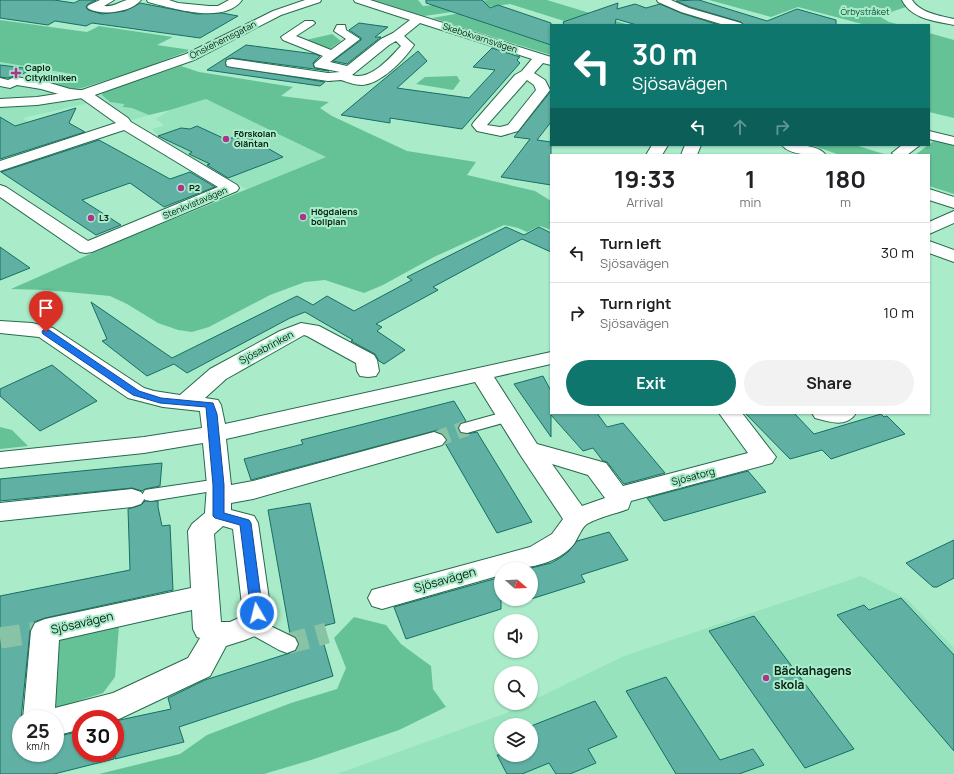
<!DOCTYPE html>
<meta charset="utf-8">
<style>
body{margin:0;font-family:Manrope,sans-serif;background:#f2f2f2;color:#202124;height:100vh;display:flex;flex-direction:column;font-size:15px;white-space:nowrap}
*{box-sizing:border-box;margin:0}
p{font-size:13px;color:#757577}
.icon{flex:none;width:22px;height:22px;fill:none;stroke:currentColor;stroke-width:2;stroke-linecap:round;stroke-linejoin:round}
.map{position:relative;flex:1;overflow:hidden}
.details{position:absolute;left:550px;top:154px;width:380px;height:260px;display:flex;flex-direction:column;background:#fff;border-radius:0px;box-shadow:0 1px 3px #0004}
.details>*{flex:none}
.top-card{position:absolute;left:550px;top:24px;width:380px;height:122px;border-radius:0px;box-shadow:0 1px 3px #0004;background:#0f766e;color:#fff;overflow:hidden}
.needle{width:26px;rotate:109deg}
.fabs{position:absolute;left:494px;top:562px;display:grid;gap:8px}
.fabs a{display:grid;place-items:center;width:44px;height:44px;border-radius:50%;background:#fff;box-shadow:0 1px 3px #0004;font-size:20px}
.speed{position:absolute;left:12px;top:710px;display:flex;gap:8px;font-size:20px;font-weight:700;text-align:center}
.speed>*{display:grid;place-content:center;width:52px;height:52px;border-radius:50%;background:#fff;box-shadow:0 1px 3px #0004;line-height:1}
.speed small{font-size:10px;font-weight:400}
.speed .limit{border:6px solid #d22;background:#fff;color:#111}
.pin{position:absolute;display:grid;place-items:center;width:34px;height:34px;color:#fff;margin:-41px -17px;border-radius:50% 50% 50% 0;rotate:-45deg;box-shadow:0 0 4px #0007}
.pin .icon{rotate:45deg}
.me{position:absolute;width:44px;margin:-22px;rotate:352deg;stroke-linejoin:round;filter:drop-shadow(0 0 3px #0008)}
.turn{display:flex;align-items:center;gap:14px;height:84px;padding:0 16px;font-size:18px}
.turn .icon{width:52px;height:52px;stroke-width:2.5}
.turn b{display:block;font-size:28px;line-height:34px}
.lanes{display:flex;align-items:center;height:38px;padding:0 16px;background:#0003;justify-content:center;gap:20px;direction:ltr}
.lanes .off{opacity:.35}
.eta{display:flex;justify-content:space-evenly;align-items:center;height:68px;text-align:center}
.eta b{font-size:24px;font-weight:700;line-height:28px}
.cta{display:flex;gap:8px;margin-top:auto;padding:8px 16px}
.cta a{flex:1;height:46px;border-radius:24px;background:#0f766e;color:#fff;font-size:16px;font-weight:700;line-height:46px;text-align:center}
.cta a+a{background:#f2f2f2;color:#202124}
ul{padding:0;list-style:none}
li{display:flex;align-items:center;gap:12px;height:60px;padding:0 16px;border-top:1px solid #e0e0e0}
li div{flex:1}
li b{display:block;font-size:15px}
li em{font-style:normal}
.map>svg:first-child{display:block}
</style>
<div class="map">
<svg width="954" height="774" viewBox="0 0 954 774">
<rect width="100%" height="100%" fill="#aaecca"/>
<path fill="#97e3bd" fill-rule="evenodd" d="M 0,62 L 72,74 L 52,85 L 69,90 L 82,88 L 103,92 L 124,104 L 123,107 L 132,108 L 149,115 L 129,121 L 93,102 L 23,118 L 58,145 L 0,165 Z
M 206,99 L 218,103 L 326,157 L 246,189 L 171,149 L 152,129 L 164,125 L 156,119 L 170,110 Z
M 861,576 L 907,599 L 954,648 L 954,774 L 337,774 L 504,714 L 526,703 L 531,703 L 531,701 L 624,656 ZM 501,725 L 531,725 L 531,755 L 501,755 Z"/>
<path fill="#65c296" d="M 372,0 L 418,0 L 423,6 L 489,0 L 547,0 L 629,25 L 577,25 L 510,4 L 424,16 Z
M 709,0 L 902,0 L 906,7 L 879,16 L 889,22 L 901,25 L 866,25 L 798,7 L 771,17 Z
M 461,13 L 464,16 L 551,45 L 551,55 L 432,18 Z
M 0,20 L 87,32 L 99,26 L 173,37 L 157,45 L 191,50 L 142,69 L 82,88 L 69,90 L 52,85 L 72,74 L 0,62 Z
M 929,33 L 954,40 L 954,118 L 929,112 Z
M 332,34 L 341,41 L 330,49 L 306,40 Z
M 181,66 L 199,72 L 293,87 L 281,96 L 329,102 L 320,108 L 332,116 L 407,151 L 476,162 L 467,175 L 535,191 L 551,201 L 551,230 L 540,226 L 527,232 L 518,228 L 504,225 L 434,257 L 383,285 L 364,293 L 325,280 L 305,282 L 270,295 L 209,327 L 192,332 L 178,330 L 158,323 L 127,304 L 110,296 L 46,290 L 11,289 L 115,243 L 326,157 L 206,99 L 170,110 L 149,115 L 132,108 L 123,107 L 124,104 L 110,102 L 102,95 L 103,92 Z
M 457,76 L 460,81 L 453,90 L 416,84 L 425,77 Z
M 935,140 L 954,145 L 954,194 L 929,186 L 929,155 L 915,155 Z
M 811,145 L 855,145 L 887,155 L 840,155 Z
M 0,427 L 12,430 L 28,446 L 0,449 Z
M 354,617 L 386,625 L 401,644 L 431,666 L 433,689 L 446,707 L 399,730 L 311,760 L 264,774 L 99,774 L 180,754 L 207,735 L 291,703 L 337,689 L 346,668 L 334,638 Z
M 119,626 L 115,677 L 103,693 L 46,711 L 53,632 Z"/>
<path fill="#60b0a3" stroke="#156f64" d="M 0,0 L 54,0 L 74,3 L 80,0 L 96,0 L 88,4 L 86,7 L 88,10 L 102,14 L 125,11 L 140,3 L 197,14 L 222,13 L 238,16 L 200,38 L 92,23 L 86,26 L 55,21 L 48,25 L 0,18 Z
M 426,0 L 482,0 L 490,8 L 498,5 L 551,23 L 551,45 L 426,3 Z
M 693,0 L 699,0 L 767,21 L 797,9 L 836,20 L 836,25 L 744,25 L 741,22 L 690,7 L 676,1 Z
M 618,3 L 617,9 L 635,4 L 646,8 L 660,4 L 681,13 L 719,25 L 637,25 L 616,19 L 615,25 L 564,25 L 563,22 Z
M 359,23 L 388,27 L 375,37 L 381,37 L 347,64 L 333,61 L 361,40 L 361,38 L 349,30 Z
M 246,45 L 315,54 L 320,56 L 313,63 L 314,67 L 329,71 L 232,58 L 226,60 L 226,66 L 325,82 L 320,86 L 207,70 Z
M 492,48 L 520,57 L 517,60 L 520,63 L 462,129 L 390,118 L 390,123 L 341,115 L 418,51 L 427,61 L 397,88 L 469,98 L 495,70 L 473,67 Z
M 0,65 L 32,69 L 19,76 L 14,76 L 8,78 L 0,77 Z
M 551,91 L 551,122 L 537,140 L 551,142 L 551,185 L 501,177 L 530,139 L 514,137 Z
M 76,108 L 69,123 L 85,132 L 0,159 L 0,117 L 15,126 Z
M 197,126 L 223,138 L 250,138 L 283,157 L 228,178 L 207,165 L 210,164 L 189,154 L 192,152 L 158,136 L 181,128 L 190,129 Z
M 99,140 L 170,179 L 190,172 L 215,187 L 164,207 L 130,183 L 82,200 L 121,225 L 96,235 L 1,172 Z
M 506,227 L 524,235 L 539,227 L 551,233 L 551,252 L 522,239 L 433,287 L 438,290 L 376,324 L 382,327 L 377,331 L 405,350 L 384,364 L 379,361 L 375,354 L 351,341 L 353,340 L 305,312 L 290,318 L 187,373 L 174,364 L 147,376 L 102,341 L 107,339 L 91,302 L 172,358 L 297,296 L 313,305 L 327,296 L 354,311 L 412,280 L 407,277 Z
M 0,247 L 30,268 L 0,280 Z
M 52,365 L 97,401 L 40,431 L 0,396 L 0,389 Z
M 543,376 L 551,391 L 551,413 L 597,413 L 607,427 L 623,423 L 665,473 L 624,484 L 607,462 L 603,461 L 593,448 L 583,451 L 551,415 L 551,437 L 514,384 Z
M 454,401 L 466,421 L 460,423 L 458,427 L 460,433 L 467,434 L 477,432 L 532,522 L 497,533 L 445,443 L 447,439 L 438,430 L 251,480 L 244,459 L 303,444 L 301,440 Z
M 745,413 L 794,413 L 814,434 L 881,414 L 884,417 L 887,416 L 905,434 L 831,459 L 822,450 L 790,459 Z
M 162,463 L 160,486 L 145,489 L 142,491 L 132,488 L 0,501 L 0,479 Z
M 748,471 L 766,492 L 664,521 L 647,498 Z
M 145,501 L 158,501 L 158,507 L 162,526 L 170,525 L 173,590 L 45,618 L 34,622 L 30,631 L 21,719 L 21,753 L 55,753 L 55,737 L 81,731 L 81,753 L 114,753 L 114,759 L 54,774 L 0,774 L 0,596 L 130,570 L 128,509 L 141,505 Z
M 310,503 L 335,623 L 319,627 L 333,676 L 179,727 L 184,742 L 115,759 L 115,721 L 171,709 L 168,698 L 205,680 L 296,651 L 299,643 L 296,637 L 290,634 L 268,510 Z
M 609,532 L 628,560 L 581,575 L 585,582 L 531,599 L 531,568 L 551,563 L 560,558 L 568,552 L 577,541 Z
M 954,540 L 954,578 L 937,587 L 933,587 L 906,563 Z
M 501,577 L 501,609 L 406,639 L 394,607 Z
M 901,598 L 954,655 L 954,751 L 837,615 L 864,605 L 869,610 Z
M 754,616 L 854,749 L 805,768 L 709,631 Z
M 666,677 L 720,760 L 753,749 L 764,765 L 739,774 L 676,774 L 626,691 Z
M 595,701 L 617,737 L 588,749 L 596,763 L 570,774 L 556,774 L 549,763 L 522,774 L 507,774 L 497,755 L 531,755 L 531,726 Z"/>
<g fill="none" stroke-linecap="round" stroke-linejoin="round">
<path stroke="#89c3a6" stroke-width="16" stroke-dasharray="16 8" stroke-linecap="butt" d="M 434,440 L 467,428"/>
<path stroke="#89c3a6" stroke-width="21" stroke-dasharray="21 10" stroke-linecap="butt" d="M 0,638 L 45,631
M 287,644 L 327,633"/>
<defs>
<path id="pedestrian" d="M 508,411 L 514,412 L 516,416 L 514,420 L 467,433 L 461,432 L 459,428 L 461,424 Z
M 219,479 L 225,481 L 228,485 L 225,489 L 151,501 L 145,500 L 142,495 L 145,490 L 151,489 Z
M 252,617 L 295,638 L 298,644 L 295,650 L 287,653 L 279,650 L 245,631 L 242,625 L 245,619 Z"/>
<path id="minor" d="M 100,0 L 114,0 L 104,6 C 114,7 119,2 127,0 C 132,0 137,0 141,0 C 132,12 103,16 89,9 L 87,7 L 89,5 Z
M 147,0 L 169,0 L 178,3 L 209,6 L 218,6 L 229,0 L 242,0 C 224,25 172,8 148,2 Z
M 354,0 L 370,0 L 551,57 L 551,65 L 543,63 L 534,73 L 545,80 L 550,90 L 518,131 L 501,136 L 477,131 L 472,125 L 474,122 L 515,75 L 522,71 L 532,59 L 420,23 L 404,36 L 414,45 C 404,60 381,84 362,85 C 354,85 348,82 341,80 C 337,80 332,81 328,81 L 232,67 L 227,66 L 226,63 L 227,60 L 232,59 L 328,73 L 340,72 L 315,67 L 314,64 L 323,56 L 283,40 L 281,37 L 305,21 L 313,21 L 315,23 L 313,25 L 296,36 L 331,50 L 346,39 L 334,31 L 337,25 L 345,25 L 346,30 L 360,39 L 330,62 L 347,66 L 381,39 L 393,33 L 410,20 L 355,2 ZM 396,41 L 401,46 C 390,58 370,81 352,75 L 389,45 ZM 527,80 L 534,85 L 536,90 L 508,125 L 500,127 L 487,125 Z
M 657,0 L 671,0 L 689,8 L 741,23 L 743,25 L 724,25 L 681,12 L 658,2 Z
M 902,0 L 912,0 C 920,13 941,16 954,19 L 954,25 C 935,21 911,19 902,0 Z
M 15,77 L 43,81 L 70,89 L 89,91 L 128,118 L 131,122 L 237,185 L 239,188 L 237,191 L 92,252 L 86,253 L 80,252 L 0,197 L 0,185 L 6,187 L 88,241 L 218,187 L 124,130 L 0,171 L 0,161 L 116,123 L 81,98 L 69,97 L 41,89 L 17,85 L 10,88 L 0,86 L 0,78 L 8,80 Z
M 929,131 L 954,137 L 954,145 L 929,139 Z
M 652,145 L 668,145 L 662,155 L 646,155 Z
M 685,145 L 701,145 L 697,155 L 681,155 Z
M 782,145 C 795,145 818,144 826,155 C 814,155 790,156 782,145 Z
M 902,145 L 920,145 L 907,155 L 894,155 L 892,153 Z
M 929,189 L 954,197 L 954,208 L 929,200 Z
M 954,211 L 954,223 L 929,234 L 929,222 Z
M 929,241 L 954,250 L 954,262 L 929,253 Z
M 0,321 L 32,323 L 53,328 L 144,388 L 154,391 L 180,395 L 210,369 L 280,331 L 301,323 L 319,326 L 374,355 L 377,360 L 379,371 L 376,376 L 368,377 L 360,376 L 357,371 L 356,363 L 307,336 L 304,335 L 226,379 L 205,398 L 218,400 L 221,405 L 225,424 L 551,352 L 551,364 L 494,377 L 537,444 L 606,463 L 623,486 L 748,453 L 719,413 L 742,413 L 776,457 L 772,463 L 631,501 L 628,509 C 615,514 599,517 587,524 C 582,527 578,538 574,544 C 557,565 526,569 501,569 L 501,575 L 382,609 L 372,606 L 368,598 L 372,590 L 530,547 L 552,534 L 563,519 L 521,456 L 475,382 L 226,439 L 231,485 L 253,481 L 434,432 L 442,435 L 446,440 L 442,445 L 253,499 L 231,503 L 231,510 L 254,516 L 258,523 L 271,613 L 262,633 L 245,640 L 226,646 L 210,676 L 119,719 L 81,719 L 81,729 L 55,736 L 55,719 L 23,719 L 31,631 L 35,623 L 45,619 L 191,588 L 188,531 L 192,524 L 205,513 L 207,485 L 203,443 L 144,453 L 0,468 L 0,452 L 144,437 L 202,428 L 200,411 L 163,407 L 128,398 L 39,337 L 0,333 ZM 552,464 L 588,475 L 605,498 L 582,506 ZM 223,526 L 233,529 L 243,613 L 241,617 L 230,622 L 221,622 L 214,534 ZM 192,610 L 193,629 L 197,637 L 200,638 L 188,658 L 113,693 L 55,708 L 59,640 Z
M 812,413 L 856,413 C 847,428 829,422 815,418 Z
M 132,489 L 141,492 L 145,498 L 141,504 L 132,507 L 0,521 L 0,503 Z"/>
<path id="tertiary" d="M 305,0 L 321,0 L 320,2 L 281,15 L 194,60 L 89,97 L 37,105 L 0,107 L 0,99 L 37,97 L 82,90 L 186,54 L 273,11 Z"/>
</defs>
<use href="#pedestrian" stroke="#27694c" stroke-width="2"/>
<use href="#minor" stroke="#27694c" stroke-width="2"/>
<use href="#tertiary" stroke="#27694c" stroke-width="2"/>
<use href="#pedestrian" fill="#fff" fill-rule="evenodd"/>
<use href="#minor" fill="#fff" fill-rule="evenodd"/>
<use href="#tertiary" fill="#fff" fill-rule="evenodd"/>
</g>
<path fill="#1a73e8" stroke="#114b97" d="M 43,330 L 49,330 L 139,391 L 161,398 L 213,403 L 217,414 L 224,485 L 224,513 L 249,520 L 251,523 L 263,613 L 261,616 L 257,617 L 253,616 L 251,613 L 240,525 L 215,518 L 213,516 L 213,485 L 206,407 L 160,403 L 133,395 L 43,334 L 42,332 Z"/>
<g fill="#ad348a" stroke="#aaecca" stroke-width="1.5">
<path d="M14 67h4v4h4v4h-4v4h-4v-4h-4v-4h4z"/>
<circle cx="226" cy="139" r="4"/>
<circle cx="181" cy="188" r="4"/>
<circle cx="303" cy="217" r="4"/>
<circle cx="91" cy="218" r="4"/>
<circle cx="766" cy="678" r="4"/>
</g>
<g text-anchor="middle" stroke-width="4" stroke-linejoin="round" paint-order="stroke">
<g font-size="9" fill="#034b31" stroke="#aaecca">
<text x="865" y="15">Örbystråket</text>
</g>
<g font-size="9" fill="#052014" stroke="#aaecca">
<text transform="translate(480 38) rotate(18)" y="3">Skebokvarnsvägen</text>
<text transform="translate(223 40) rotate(-27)" y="3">Önskehemsgatan</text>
<text transform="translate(195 203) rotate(-23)" y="3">Stenkvistavägen</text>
</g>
<g font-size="9" font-weight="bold" fill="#052014" stroke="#aaecca" text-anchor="start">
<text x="25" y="71">Capio<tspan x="25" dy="10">Citykliniken</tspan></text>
<text x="234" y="137">Förskolan<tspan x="234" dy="10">Gläntan</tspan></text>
<text x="189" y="191">P2</text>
<text x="311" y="215">Högdalens<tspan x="311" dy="10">bollplan</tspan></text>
<text x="99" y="221">L3</text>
</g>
<g font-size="10" fill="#052014" stroke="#aaecca">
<text transform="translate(266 347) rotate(-28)" y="4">Sjösabrinken</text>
<text transform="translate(693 476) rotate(-15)" y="4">Sjösatorg</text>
</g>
<g font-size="12" fill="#052014" stroke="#aaecca">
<text transform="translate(445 580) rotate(-16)" y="4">Sjösavägen</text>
<text transform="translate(82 623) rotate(-13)" y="4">Sjösavägen</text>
</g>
<g font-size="12" font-weight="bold" fill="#052014" stroke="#aaecca" text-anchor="start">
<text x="774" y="675">Bäckahagens<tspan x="774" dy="14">skola</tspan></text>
</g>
</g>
</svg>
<div class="fabs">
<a><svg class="needle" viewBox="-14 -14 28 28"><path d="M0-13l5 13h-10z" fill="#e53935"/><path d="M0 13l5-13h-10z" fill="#757577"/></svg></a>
<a><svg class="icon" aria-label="sound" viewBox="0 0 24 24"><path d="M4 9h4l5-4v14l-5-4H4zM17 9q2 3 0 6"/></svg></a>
<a><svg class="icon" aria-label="search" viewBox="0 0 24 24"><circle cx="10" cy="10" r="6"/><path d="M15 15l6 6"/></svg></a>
<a><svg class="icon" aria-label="layers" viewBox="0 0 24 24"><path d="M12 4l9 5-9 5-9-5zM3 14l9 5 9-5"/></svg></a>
</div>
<div class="speed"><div>25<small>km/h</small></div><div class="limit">30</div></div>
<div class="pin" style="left:46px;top:332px;background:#d93025"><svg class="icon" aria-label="arrive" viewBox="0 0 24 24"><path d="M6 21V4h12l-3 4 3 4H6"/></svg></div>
<svg class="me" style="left:257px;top:613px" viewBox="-20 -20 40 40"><circle r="17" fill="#1a73e8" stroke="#fff" stroke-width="3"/><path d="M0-11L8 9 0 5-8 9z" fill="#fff"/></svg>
<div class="top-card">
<div class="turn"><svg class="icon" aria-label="left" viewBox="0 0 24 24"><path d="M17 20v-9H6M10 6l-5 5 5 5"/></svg><div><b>30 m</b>Sjösavägen</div></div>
<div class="lanes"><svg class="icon" aria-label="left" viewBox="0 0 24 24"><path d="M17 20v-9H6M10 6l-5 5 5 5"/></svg><svg class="icon off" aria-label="ahead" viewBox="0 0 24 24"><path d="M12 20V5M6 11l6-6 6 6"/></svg><svg class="icon off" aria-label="right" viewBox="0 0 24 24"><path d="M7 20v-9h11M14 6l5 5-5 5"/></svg></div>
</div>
<section class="details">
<div class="eta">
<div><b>19:33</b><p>Arrival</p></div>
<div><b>1</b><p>min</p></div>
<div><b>180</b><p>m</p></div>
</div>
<ul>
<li><svg class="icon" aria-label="left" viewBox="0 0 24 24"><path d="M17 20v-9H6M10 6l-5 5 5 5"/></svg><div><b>Turn left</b><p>Sjösavägen</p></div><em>30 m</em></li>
<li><svg class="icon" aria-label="right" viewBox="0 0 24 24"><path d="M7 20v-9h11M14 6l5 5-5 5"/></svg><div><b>Turn right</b><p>Sjösavägen</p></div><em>10 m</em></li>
</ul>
<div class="cta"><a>Exit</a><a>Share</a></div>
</section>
</div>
